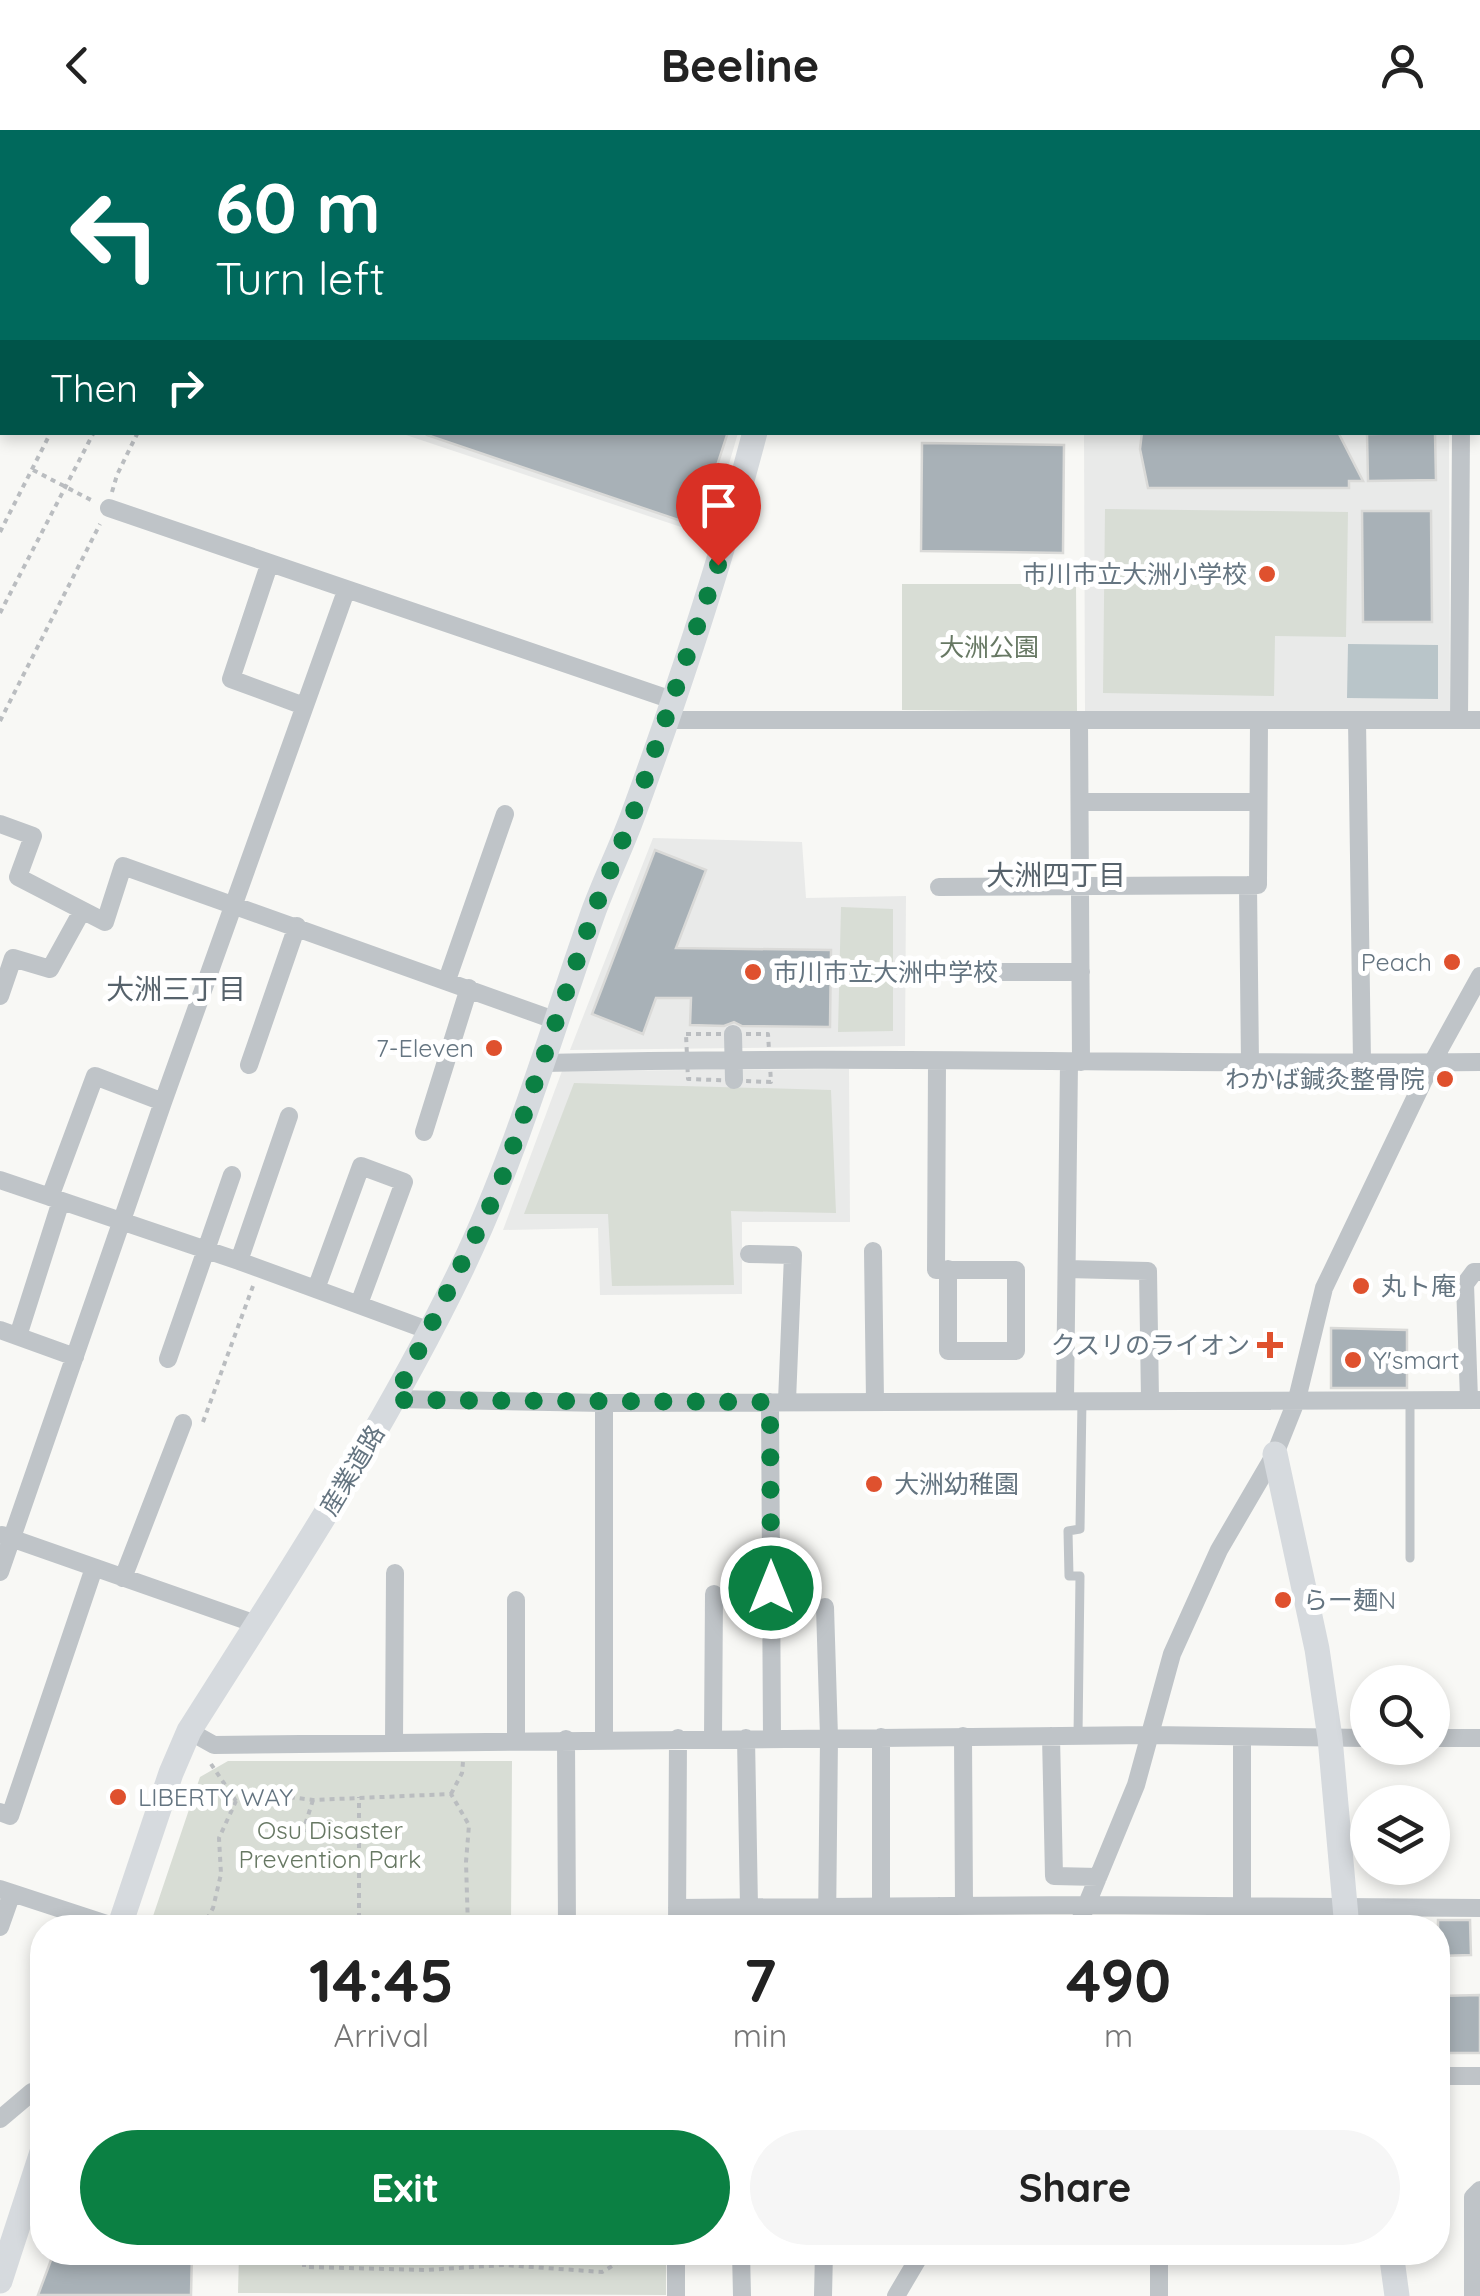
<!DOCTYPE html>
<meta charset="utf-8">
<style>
body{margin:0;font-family:Quicksand,"Noto Sans JP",sans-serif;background:#f6f6f6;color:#222;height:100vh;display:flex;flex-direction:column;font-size:38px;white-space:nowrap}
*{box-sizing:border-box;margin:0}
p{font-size:32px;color:#767676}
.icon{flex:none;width:55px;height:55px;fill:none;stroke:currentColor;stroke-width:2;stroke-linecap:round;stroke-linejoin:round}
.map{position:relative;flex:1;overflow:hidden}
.details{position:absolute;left:30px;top:1785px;width:1420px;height:350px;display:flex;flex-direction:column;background:#fff;border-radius:40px;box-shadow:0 5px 15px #0003}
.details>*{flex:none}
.banner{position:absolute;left:0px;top:0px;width:1480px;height:305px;box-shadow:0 5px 15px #0003;background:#00695c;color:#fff;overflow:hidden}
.fabs{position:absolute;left:1350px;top:1535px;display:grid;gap:20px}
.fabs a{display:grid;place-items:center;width:100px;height:100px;border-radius:50%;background:#fff;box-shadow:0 5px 15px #0003;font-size:50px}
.pin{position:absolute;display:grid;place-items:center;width:85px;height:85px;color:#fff;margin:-102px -42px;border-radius:50% 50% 50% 0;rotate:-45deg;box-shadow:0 0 10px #0007}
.pin .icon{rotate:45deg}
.me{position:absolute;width:110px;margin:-55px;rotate:0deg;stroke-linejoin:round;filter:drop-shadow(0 0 8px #0008)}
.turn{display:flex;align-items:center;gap:35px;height:210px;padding:0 50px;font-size:45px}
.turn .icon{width:130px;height:130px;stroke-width:2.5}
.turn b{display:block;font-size:70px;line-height:85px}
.then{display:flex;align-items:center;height:95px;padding:0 50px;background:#0003;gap:20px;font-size:38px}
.eta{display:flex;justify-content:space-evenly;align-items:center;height:170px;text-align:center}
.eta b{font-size:60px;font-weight:800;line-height:70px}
.primary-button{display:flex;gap:20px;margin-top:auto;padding:20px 50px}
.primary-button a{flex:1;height:115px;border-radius:60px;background:#0b8043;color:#fff;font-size:40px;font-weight:800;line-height:115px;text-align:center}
.primary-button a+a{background:#f6f6f6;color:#222}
header{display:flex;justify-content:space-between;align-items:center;height:130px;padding:0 50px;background:#fff;font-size:45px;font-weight:800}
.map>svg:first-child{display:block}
</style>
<header><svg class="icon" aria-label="back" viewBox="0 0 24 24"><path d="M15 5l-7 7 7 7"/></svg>Beeline<svg class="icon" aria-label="person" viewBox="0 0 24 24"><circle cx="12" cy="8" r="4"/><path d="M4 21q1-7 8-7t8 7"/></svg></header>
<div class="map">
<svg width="1480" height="2166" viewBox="0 0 1480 2166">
<rect width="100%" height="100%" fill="#f8f8f5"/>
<path fill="#e9eae9" d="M 280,0 L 828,0 L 279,2 Z
M 400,303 L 738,303 L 708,406 Z
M 1084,303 L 1449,303 L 1450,584 L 1085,585 Z
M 653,708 L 802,712 L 806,768 L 906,766 L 905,916 L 570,920 Z
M 849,939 L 850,1092 L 742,1092 L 742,1164 L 600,1165 L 598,1098 L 503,1100 L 562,941 Z"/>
<path fill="#d8ddd5" d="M 1105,379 L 1348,382 L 1346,507 L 1275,506 L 1274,566 L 1103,563 Z
M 902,454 L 1076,454 L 1077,582 L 902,580 Z
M 841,777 L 893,779 L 893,901 L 838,902 Z
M 574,953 L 831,960 L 836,1083 L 731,1081 L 734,1155 L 612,1156 L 608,1084 L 524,1084 Z
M 228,1631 L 512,1631 L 511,1797 L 149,1798 L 200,1647 Z
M 239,2123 L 666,2123 L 666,2165 L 238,2163 Z"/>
<path fill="#b9c5c9" d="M 0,0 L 64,0 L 2,2 L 0,206 Z
M 1348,514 L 1438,515 L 1438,569 L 1347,568 Z"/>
<path fill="#a8b1b7" stroke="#dadad8" stroke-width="2.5" d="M 428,302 L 728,302 L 709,360 L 717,363 L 705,399 L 427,305 Z
M 1142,302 L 1338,302 L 1363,351 L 1349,351 L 1349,358 L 1148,358 L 1140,319 Z
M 1435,303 L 1436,350 L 1368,351 L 1367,304 Z
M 922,313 L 1064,315 L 1063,423 L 921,421 Z
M 1362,381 L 1431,381 L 1432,492 L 1363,492 Z
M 655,720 L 706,740 L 676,818 L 831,820 L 830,897 L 742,896 L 734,892 L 724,896 L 690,895 L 691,868 L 656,868 L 643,904 L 592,884 Z
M 1331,1198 L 1407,1200 L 1407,1258 L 1331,1258 Z
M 1438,1790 L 1470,1790 L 1471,1825 L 1438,1826 Z
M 1480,1865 L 1480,1923 L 1438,1923 L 1438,1866 Z
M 54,2122 L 192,2122 L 191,2165 L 38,2165 Z"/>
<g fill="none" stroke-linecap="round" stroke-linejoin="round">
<path stroke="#babdc0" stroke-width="4" stroke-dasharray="5 5" stroke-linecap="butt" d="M 194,2 L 195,0
M 230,2 L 231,0
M 266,2 L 267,0
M 33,340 L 91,370
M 112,362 L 117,345 L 138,302
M 0,402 L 51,302
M 0,483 L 94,302
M 0,591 L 100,394
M 686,904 L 768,904 L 771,952 L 688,949 Z
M 203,1292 L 253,1156
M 211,1634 L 236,1671
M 451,1664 L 462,1643 L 463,1632
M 313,1670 L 303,1701 L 312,1710 L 359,1709
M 202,1798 L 213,1778 L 221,1744 L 219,1708 L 236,1671 L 257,1663 L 313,1670 L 451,1664 L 469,1695 L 466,1732 L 468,1798
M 359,1798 L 359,1667
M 304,2122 L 304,2137 L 426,2140 L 504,2135 L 602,2142 L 619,2132 L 622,2122"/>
<path stroke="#bfc4c8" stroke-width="9" d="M 1041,0 L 1041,2
M 932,2 L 932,0
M 1128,2 L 1130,0
M 1410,1428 L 1410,1269
M 1078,1606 L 1080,1446 L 1069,1446 L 1068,1401 L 1080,1399 L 1082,1270"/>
<path stroke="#bfc4c8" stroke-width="18" d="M 1368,2 L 1368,0
M 109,378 L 672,570
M 269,435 L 231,549 L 304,576
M 666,590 L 1480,590
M 1357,590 L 1362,932
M 1459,590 L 1461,302
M 1079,591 L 1081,932
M 1080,672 L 1258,672
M 0,694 L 33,706 L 18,747 L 105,792 L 123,736 L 557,891
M 1248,755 L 1250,934
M 939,757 L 1258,755 L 1259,591
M 965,842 L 1081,842
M 447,850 L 505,684
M 0,866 L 13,828 L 50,839 L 82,781
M 733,904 L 734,950
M 937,932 L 936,1140 L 1016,1140 L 1016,1221 L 948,1221 L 948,1139
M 544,933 C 856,925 1168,935 1480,932
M 249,935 L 297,796
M 424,1002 L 469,858
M 0,1050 L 239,1131 L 430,1201
M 50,1067 L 95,946 L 163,972
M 873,1121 L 875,1271
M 749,1124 L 793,1125 L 787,1271
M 239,1131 L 289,986
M 1067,1139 L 1148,1141 L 1150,1270
M 316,1159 L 361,1036 L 404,1052 L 359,1174
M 0,1200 L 75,1227
M 18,1206 L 61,1071
M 168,1229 L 232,1045
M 394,1269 L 604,1273 L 1480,1270
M 1469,1269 L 1465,1154 L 1474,1142 L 1480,1142
M 1065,1270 L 1069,932
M 770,1272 L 772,1608
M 604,1273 L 604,1609
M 2,1405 L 256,1494
M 0,1442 L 163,972 L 346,461
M 123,1448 L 183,1293
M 825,1477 L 829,1607 L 827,1798
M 189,1601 L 214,1615 L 1151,1605 L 1368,1608
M 963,1606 L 964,1775
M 1051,1606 L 1054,1746 L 1098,1747
M 713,1608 L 714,1464
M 746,1608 L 749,1777
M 1432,1608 L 1480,1608
M 566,1609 L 567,1798
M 516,1610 L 516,1470
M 394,1612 L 395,1443
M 0,1682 L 10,1686 L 94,1438
M 0,1759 L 119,1798
M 939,1776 L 939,1798
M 1215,1776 L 1216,1798
M 1242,1777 L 1242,1607
M 677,1778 L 1087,1775 L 1480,1778
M 0,1797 L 12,1763
M 677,1798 L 678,1608
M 881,1798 L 881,1607
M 1077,1798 L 1136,1655 L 1172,1524 L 1219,1420 L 1275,1324 L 1297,1269 L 1324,1158 L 1432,933 L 1480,846
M 1438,1946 L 1480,1946
M 0,1989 L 32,1962 L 42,1964
M 741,2122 L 742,2166
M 1159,2122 L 1159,2166
M 676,2166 L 676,2122
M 823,2166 L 824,2122
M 896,2166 L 922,2122
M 1473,2166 L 1473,2067 L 1480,2060"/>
<path stroke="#d6dade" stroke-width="25" d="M 843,2 L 844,0
M 1478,246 L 1480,246
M 1275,1324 L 1317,1519 L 1330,1608 L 1347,1798
M 119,1798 L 171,1643 L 189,1601 C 285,1449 384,1300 462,1138 C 517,1023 551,902 593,783 C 605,750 621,718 633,685 C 679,559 721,432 755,302
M 1391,2122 L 1397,2166
M 0,2151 L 42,2022"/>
</g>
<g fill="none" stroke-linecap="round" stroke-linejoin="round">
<path stroke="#0b8043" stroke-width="18" stroke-dasharray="0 32.4" d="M 718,435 L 632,687 L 595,778 L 498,1060 L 394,1270 L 770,1272 L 771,1458"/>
</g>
<g fill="#df512e" stroke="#fff" stroke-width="4">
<circle cx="1267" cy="444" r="10"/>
<circle cx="1452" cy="832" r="10"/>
<circle cx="753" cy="842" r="10"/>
<circle cx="494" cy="918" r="10"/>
<circle cx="1445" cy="949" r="10"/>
<circle cx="1361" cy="1156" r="10"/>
<path d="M1265 1200h10v10h10v10h-10v10h-10v-10h-10v-10h10z"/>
<circle cx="1353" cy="1230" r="10"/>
<circle cx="874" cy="1354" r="10"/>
<circle cx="1283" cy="1470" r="10"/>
<circle cx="118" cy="1667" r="10"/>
</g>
<g text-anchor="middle" stroke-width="10" stroke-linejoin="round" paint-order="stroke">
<g font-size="25" fill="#647480" stroke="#fff" text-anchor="start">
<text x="1247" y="453" text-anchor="end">市川市立大洲小学校</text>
<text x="1432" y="841" text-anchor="end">Peach</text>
<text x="773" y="851">市川市立大洲中学校</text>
<text x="474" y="927" text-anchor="end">7-Eleven</text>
<text x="1425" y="958" text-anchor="end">わかば鍼灸整骨院</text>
<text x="1381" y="1165">丸ト庵</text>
<text x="1250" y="1224" text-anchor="end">クスリのライオン</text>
<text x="1373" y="1239">Y'smart</text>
<text x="894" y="1363">大洲幼稚園</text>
<text x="1303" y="1479">らー麺N</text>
<text x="138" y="1676">LIBERTY WAY</text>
</g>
<g font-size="25" fill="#677863" stroke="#fff">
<text x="989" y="526">大洲公園</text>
<text x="330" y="1709">Osu Disaster<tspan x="330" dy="29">Prevention Park</tspan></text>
</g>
<g font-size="25" fill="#647480" stroke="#fff">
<text transform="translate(352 1340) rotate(-59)" y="9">産業道路</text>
</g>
<g font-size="28" fill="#56626b" stroke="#fff">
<text x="1056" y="755">大洲四丁目</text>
<text x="176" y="869">大洲三丁目</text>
</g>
</g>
</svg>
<div class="fabs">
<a><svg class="icon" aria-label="search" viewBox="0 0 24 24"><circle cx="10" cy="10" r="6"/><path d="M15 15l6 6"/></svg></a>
<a><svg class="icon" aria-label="layers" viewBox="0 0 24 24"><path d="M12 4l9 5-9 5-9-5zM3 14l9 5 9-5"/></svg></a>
</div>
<div class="pin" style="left:718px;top:435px;background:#d93025"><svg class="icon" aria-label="arrive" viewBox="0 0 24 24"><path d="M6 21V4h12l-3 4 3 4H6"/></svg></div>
<svg class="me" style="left:771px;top:1458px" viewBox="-20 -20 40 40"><circle r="17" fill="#0b8043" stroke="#fff" stroke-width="3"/><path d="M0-11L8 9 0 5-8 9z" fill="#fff"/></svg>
<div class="banner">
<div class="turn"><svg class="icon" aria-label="left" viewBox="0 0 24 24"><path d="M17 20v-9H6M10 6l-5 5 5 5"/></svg><div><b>60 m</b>Turn left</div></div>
<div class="then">Then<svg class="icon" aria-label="right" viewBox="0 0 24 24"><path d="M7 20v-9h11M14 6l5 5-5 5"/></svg></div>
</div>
<section class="details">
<div class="eta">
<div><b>14:45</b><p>Arrival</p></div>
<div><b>7</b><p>min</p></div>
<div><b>490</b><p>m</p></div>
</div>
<div class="primary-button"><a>Exit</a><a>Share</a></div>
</section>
</div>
